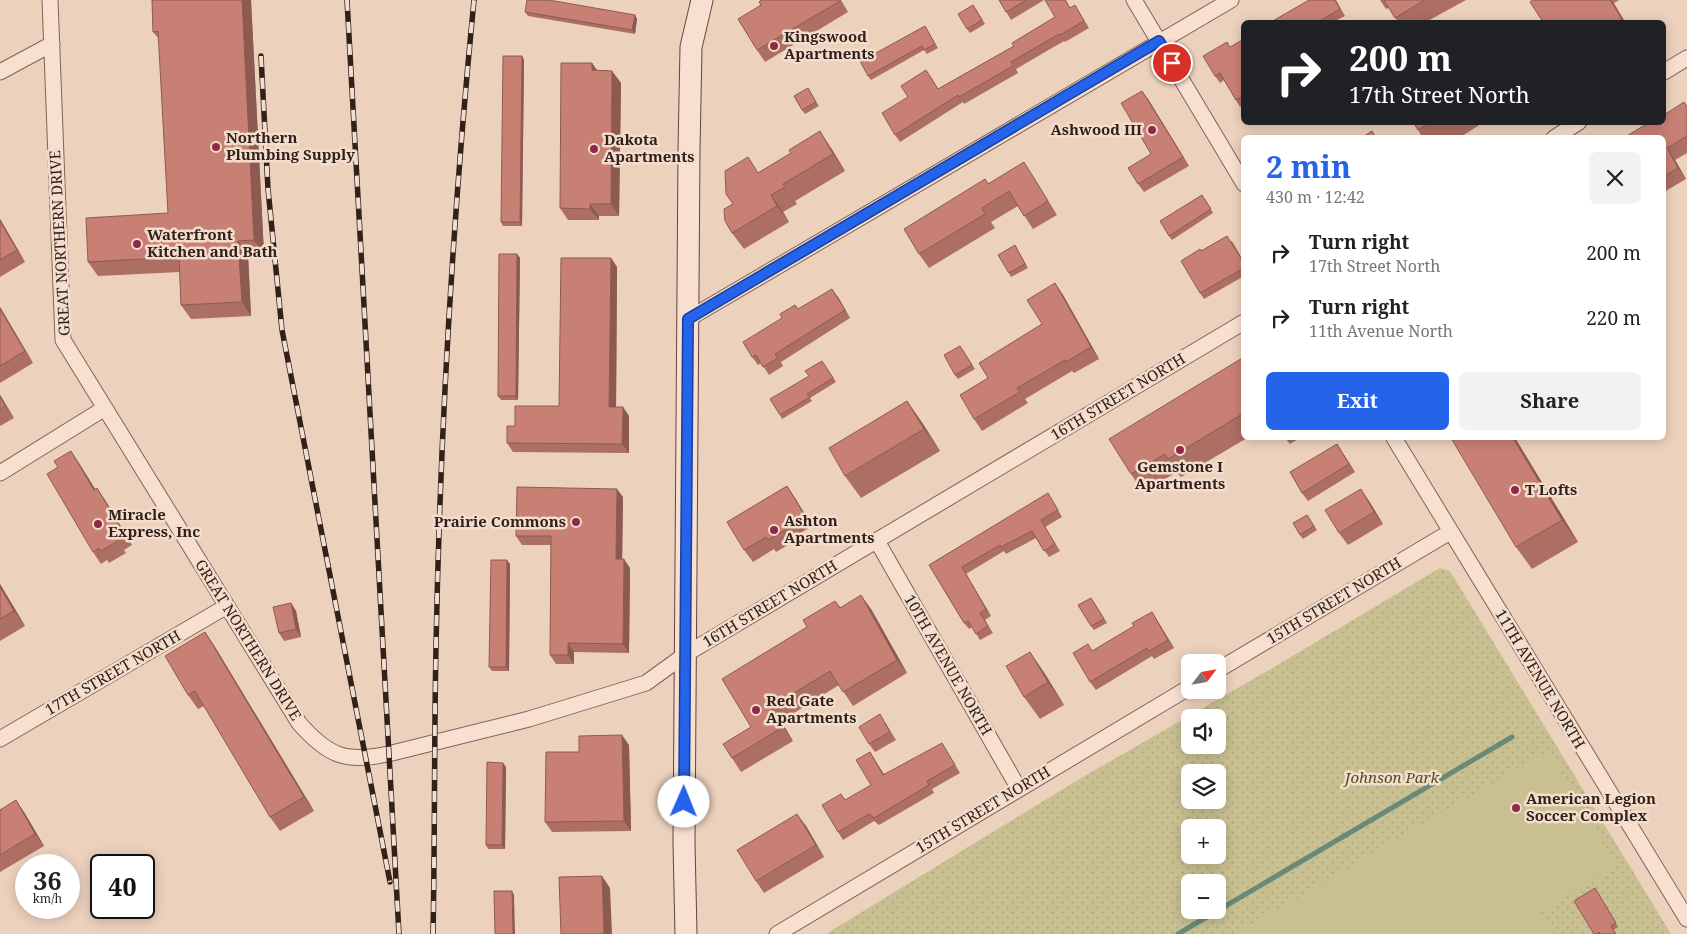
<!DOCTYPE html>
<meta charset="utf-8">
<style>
body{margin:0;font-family:"Noto Serif",serif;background:#f2f2f2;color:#222;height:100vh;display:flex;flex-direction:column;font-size:19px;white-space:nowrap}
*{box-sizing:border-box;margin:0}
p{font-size:16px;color:#767676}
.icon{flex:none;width:28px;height:28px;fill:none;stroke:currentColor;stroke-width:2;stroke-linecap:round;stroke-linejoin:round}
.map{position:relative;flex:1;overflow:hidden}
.sheet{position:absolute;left:1241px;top:135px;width:425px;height:305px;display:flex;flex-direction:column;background:#fff;border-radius:8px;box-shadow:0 2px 12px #0003}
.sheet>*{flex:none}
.hud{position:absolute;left:1241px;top:20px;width:425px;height:105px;border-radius:8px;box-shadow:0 2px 12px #0003;background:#202124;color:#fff;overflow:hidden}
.needle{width:32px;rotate:59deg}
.tools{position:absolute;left:1181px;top:654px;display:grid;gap:10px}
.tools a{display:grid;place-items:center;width:45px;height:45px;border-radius:8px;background:#fff;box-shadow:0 2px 12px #0003;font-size:25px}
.speed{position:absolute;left:15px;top:854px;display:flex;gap:10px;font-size:25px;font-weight:700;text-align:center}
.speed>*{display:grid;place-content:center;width:65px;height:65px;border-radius:50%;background:#fff;box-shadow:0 2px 12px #0003;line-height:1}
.speed small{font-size:12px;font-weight:400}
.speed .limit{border:2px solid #111;border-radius:8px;background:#fff;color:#111}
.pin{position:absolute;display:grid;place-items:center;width:42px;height:42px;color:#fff;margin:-21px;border:2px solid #fff;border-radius:50%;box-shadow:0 1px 5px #0007}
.me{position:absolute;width:55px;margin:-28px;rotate:1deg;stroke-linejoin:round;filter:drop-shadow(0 0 4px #0008)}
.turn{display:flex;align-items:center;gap:18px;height:105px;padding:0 25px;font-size:22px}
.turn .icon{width:65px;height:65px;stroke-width:2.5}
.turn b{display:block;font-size:35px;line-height:42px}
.round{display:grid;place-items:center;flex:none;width:52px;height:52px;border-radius:8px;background:#f2f2f2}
.overview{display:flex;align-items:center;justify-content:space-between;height:85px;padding:0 25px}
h1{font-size:30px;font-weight:700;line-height:38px;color:#2563eb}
.cta{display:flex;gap:10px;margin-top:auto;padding:10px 25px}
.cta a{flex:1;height:58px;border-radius:8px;background:#2563eb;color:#fff;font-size:20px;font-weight:700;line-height:58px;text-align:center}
.cta a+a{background:#f2f2f2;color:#222}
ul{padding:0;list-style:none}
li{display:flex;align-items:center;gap:15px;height:65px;padding:0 25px}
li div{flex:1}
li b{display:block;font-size:19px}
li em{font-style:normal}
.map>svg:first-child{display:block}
</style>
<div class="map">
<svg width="1687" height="934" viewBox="0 0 1687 934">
<defs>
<pattern id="grass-dots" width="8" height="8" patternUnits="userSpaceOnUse" patternTransform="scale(1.25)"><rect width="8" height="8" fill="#c9c092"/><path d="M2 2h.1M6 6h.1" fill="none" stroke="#ada57d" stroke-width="1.8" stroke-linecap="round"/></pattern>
</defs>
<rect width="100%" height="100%" fill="#ecd1bd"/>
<path fill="url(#grass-dots)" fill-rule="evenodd" d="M 1440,568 L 1450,571 L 1671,934 L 826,934 L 1081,778 L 1269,670 ZM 1190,718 L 1218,718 L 1218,745 L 1190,745 ZM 1190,772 L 1218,772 L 1218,800 L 1190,800 ZM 1190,828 L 1218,828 L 1218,855 L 1190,855 ZM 1190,882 L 1218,882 L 1218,910 L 1190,910 Z"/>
<path fill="#c9c092" d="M 1548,751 L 1617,866 L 1541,912 L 1554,934 L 1235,934 Z"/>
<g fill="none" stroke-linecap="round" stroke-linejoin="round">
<path stroke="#698a78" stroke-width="5" d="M 1178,934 L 1512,737"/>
<defs>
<path id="street" d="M 50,0 L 63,340 L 299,723 C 328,756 345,763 388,754 L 529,719 L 646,683 L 686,654 L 1244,322
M 1134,0 L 1244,184
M 0,72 L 52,44
M 1664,72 L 1687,58
M 1554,138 L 1579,122
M 688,319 L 1231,0
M 1394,438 L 1687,919
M 0,473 L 105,408
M 877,541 L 1019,789
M 1218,670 L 1450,532
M 0,739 L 227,606
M 777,934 L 1190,687"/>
<path id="secondary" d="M 686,934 L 684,843 L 689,150 L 691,47 L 702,0"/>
</defs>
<use href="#street" stroke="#836257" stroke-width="17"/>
<use href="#secondary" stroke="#64443b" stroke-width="23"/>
<use href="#street" stroke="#f7e0d0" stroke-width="15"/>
<use href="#secondary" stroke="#f7e0d0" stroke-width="21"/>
<defs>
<path id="rail" d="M 347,0 L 399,934
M 261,56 L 268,189 L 282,330 L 390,882
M 433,934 C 435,838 434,743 436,647 C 440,431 453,215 474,0"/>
</defs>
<use href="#rail" stroke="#32201b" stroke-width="5.5"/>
<use href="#rail" stroke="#f3ddcc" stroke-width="4" stroke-dasharray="11" stroke-linecap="butt"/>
</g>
<path fill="#ad6e64" d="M 152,0 L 251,0 L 264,254 L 248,255 L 251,316 L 191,319 L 181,305 L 180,272 L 98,276 L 88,262 L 168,213 L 159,39 L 153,32 Z
M 761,0 L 841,0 L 848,12 L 765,62 L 757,50 Z
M 999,0 L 1044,0 L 1011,20 Z
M 1066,0 L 1070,8 L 1075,5 L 1089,28 L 1065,42 L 1064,41 L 1016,69 L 1018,73 L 964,104 L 963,102 L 900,142 L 895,135 L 908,97 L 931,77 L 938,89 L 1014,46 L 1055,17 Z
M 1336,0 L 1345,16 L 1333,22 L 1271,22 Z
M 1380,0 L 1466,0 L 1426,22 L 1398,22 L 1389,8 L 1386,9 Z
M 1533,0 L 1619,0 L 1614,3 L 1625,22 L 1543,22 Z
M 976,9 L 985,24 L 970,33 L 967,29 Z
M 525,12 L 635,15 L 637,19 L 635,34 L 528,16 Z
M 925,26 L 938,48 L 927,54 L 924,50 L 871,80 L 868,76 L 876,53 Z
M 1244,39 L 1244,105 L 1240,107 L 1224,80 L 1220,83 L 1215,76 L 1230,47 Z
M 522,56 L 524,60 L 522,226 L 503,226 L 501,222 Z
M 592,63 L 597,70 L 612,71 L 621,83 L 619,216 L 599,216 L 599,220 L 568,220 L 560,208 Z
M 810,92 L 819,106 L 805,114 L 802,110 Z
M 1148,99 L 1189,166 L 1144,192 L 1138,184 L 1151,154 Z
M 1687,107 L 1687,153 L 1675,160 L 1686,179 L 1664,192 L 1664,138 Z
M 1413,122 L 1484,122 L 1459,138 L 1423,138 Z
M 831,148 L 845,171 L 795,201 L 797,204 L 783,212 L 789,222 L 744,249 L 732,233 L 733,204 L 759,172 Z
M 1033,176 L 1057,215 L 1033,229 L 1018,206 L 991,222 L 995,228 L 929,268 L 919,254 L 988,183 Z
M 1205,199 L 1213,213 L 1172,240 L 1169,236 Z
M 0,219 L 25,262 L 0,277 Z
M 1232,241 L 1244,262 L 1244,276 L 1204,299 L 1200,293 L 1201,251 Z
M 1015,245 L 1028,268 L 1011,277 L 1009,273 Z
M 517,254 L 520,258 L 518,400 L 501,400 L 498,396 Z
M 611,258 L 617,267 L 616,407 L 623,407 L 629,416 L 629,453 L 513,452 L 507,443 L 515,426 L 559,406 Z
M 1055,283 L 1063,295 L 1099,359 L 1074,373 L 1072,371 L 1025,399 L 1028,403 L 982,431 L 974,419 L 988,378 L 1042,324 Z
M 838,297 L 850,318 L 781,362 L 783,366 L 769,375 L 761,363 L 758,365 L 752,357 L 798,309 Z
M 0,307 L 33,363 L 0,383 Z
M 963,350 L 975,369 L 958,379 L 955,375 Z
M 1244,357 L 1244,438 L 1247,438 L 1181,477 L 1177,472 L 1143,492 L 1131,474 Z
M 825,365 L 836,382 L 810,398 L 812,401 L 782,419 L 780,415 L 809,376 Z
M 0,395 L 14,418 L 0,426 Z
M 907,401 L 923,424 L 940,451 L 861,498 L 845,476 Z
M 1285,438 L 1300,438 L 1290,444 Z
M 1515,438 L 1578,542 L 1532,569 L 1516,547 Z
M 1337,444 L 1355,472 L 1308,501 L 1302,493 Z
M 79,463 L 95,489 L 105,500 L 132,545 L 124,550 L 126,553 L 109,563 L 107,560 L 101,564 L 93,552 Z
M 787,486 L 795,498 L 812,526 L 791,539 L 793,542 L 776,552 L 774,549 L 753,562 L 744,550 Z
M 1048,493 L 1062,517 L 1045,527 L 1060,551 L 1049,557 L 1036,538 L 1006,554 L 1004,551 L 966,574 L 991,616 L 985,620 L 993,633 L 980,640 L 972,627 L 969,629 L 964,623 L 929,565 Z
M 623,497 L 622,559 L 630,568 L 629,653 L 574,652 L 574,664 L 556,664 L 550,655 L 551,545 L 522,545 L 516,536 Z
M 1369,501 L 1383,524 L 1348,545 L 1339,533 Z
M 1307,515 L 1317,530 L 1303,539 L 1300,535 Z
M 510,564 L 509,671 L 492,671 L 489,667 Z
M 0,584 L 25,626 L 0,641 Z
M 835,601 L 840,607 L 871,609 L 907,673 L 853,706 L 839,685 L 781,721 L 793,741 L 741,772 L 732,758 L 751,727 L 807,627 Z
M 1094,602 L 1107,623 L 1094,630 L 1091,626 Z
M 291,603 L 296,611 L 301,637 L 284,641 L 279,633 Z
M 1152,612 L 1174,648 L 1154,659 L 1152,656 L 1096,690 L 1090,682 L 1093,651 L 1134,626 Z
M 205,632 L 215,647 L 314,811 L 280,831 L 270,817 L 204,706 L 198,709 L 188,695 Z
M 1030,652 L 1045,674 L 1064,705 L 1040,719 L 1024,697 Z
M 885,722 L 896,740 L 875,752 L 869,744 Z
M 629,745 L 631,831 L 552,832 L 545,822 L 579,752 Z
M 947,751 L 960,773 L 932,789 L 934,793 L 879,825 L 874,821 L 843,840 L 838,832 L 846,800 L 871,785 L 870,752 L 884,774 Z
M 506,767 L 505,849 L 488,849 L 486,845 Z
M 0,810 L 24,812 L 44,846 L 0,872 Z
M 806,826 L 824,857 L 764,893 L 756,881 Z
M 1598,892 L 1618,927 L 1613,930 L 1616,934 L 1594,934 Z"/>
<path fill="#8d5a51" d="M 242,0 L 251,0 L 264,254 L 254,240 Z
M 1610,0 L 1611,0 L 1625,22 L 1624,22 L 1622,19 Z
M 635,15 L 637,19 L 635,34 L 632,30 Z
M 522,56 L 524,60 L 522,226 L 520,222 Z
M 592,63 L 600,75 L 592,70 Z
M 612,71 L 621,83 L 619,216 L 611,204 Z
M 1142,91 L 1148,99 L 1189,166 L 1183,157 Z
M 820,131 L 831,148 L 845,171 L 833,154 Z
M 1667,148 L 1675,160 L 1686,179 L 1678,168 Z
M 771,195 L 783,212 L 789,222 L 777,206 Z
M 590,204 L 599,216 L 599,220 L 590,209 Z
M 0,219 L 25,262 L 17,250 L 0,221 Z
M 238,241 L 248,255 L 251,316 L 242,302 Z
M 517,254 L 520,258 L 518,400 L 516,396 Z
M 611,258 L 617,267 L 616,416 L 609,407 Z
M 1055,283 L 1063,295 L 1099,359 L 1091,347 Z
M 832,289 L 838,297 L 850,318 L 845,310 Z
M 0,307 L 33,363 L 25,351 L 0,309 Z
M 0,395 L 14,418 L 0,397 Z
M 907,401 L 923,424 L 940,451 L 924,429 Z
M 623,407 L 629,416 L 629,453 L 622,444 Z
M 1513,438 L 1515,438 L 1578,542 L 1562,520 Z
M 1337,444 L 1342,452 L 1355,472 L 1349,464 Z
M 71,451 L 79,463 L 103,502 L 94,490 Z
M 787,486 L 795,498 L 812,526 L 804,514 Z
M 97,488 L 105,500 L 132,545 L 124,533 Z
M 617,489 L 623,497 L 622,568 L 616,559 Z
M 1361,489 L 1369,501 L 1383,524 L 1374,512 Z
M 624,559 L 630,568 L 629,653 L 623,644 Z
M 507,560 L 510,564 L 509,671 L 506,667 Z
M 962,567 L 966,574 L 991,616 L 986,609 Z
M 0,584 L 25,626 L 14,611 L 0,587 Z
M 861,595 L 871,609 L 907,673 L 897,660 Z
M 291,603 L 296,611 L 301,637 L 296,629 Z
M 1152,612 L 1157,620 L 1174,648 L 1168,640 Z
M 205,632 L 215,647 L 314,811 L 304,797 Z
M 568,643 L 574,652 L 574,664 L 568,655 Z
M 1030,652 L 1045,674 L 1064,705 L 1048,682 Z
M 771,707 L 781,721 L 793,741 L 783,727 Z
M 622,735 L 629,745 L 631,831 L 624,821 Z
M 503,763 L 506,767 L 505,849 L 502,845 Z
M 16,800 L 24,812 L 44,846 L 35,834 Z
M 797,814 L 806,826 L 824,857 L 816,845 Z
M 602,876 L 610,888 L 612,934 L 604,934 Z
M 512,891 L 514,895 L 515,934 L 513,934 Z"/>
<path fill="#c98074" stroke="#8d5a51" d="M 152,0 L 242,0 L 254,240 L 238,241 L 242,302 L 181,305 L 179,257 L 88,262 L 86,218 L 168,213 L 158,31 L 153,32 Z
M 527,0 L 549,0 L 635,15 L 632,30 L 525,12 Z
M 761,0 L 840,0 L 840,1 L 757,50 L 738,19 L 761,5 L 759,2 Z
M 999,0 L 1027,0 L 1006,12 Z
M 1045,0 L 1065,0 L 1070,8 L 1075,5 L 1084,21 L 1060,35 L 1059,34 L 1011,62 L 1013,66 L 959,97 L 958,95 L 895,135 L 882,113 L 908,97 L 901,86 L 926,70 L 938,89 L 1014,46 L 1012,43 L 1055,17 Z
M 1309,0 L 1335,0 L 1340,9 L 1318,22 L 1271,22 Z
M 1384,0 L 1425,0 L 1395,18 Z
M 1533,0 L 1610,0 L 1622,19 L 1617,22 L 1543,22 L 1530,2 Z
M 973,5 L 982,20 L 967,29 L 958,14 Z
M 925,26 L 935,44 L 924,50 L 922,46 L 868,76 L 859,59 L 873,50 L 876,53 Z
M 1244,39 L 1244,95 L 1236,100 L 1220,73 L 1215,76 L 1203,56 L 1227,42 L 1230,47 Z
M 503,56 L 522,56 L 520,222 L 501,222 Z
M 561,63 L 592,63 L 592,70 L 612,71 L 611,204 L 590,204 L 590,209 L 560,208 Z
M 808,88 L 816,102 L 802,110 L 794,96 Z
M 1142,91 L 1183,157 L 1138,184 L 1128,168 L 1151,154 L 1121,103 Z
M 1684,102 L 1687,107 L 1687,136 L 1667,148 L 1678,168 L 1664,176 L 1664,138 L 1625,137 L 1650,122 L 1664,122 L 1664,115 Z
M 1413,122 L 1431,122 L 1418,130 Z
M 820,131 L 833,154 L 783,184 L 785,187 L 771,195 L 777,206 L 732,233 L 725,221 L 724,209 L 733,204 L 726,194 L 725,171 L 748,157 L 758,173 L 791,153 L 789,150 Z
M 1372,131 L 1376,138 L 1361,138 Z
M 1024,162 L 1048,201 L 1024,216 L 1009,191 L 982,208 L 985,214 L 919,254 L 904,229 L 985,179 L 988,184 Z
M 1202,195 L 1211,209 L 1169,236 L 1160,221 Z
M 0,221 L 17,250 L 0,260 Z
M 1227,236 L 1244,263 L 1244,268 L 1200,293 L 1181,261 L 1200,249 L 1201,251 Z
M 1015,245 L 1025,264 L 1009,273 L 998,255 Z
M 499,254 L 517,254 L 516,396 L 498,396 Z
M 561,258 L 611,258 L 609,407 L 623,407 L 622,444 L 507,443 L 507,426 L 515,426 L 515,406 L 559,406 Z
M 1055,283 L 1091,347 L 1066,362 L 1065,360 L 1017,388 L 1020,392 L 974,419 L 960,395 L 988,378 L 979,363 L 1042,324 L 1027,300 Z
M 832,289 L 845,310 L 775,354 L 778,358 L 763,367 L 756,355 L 752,357 L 743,342 L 782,318 L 780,314 L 795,305 L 798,309 Z
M 0,309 L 25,351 L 0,366 Z
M 960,346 L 972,365 L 955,375 L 944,355 Z
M 1244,357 L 1244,413 L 1168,459 L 1165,454 L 1131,474 L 1109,439 Z
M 822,361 L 833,378 L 807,394 L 810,397 L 780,415 L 770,399 L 809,376 L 805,371 Z
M 0,397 L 5,406 L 0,409 Z
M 907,401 L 924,429 L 845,476 L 829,448 Z
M 1451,438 L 1513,438 L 1562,520 L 1516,547 Z
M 1337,444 L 1349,464 L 1302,493 L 1290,472 Z
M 71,451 L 94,490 L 97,488 L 124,533 L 116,538 L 118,541 L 101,551 L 99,548 L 93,552 L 47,474 L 58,467 L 54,461 Z
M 787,486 L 804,514 L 783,527 L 785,530 L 768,540 L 766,537 L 744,550 L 727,522 Z
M 517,487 L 617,489 L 616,559 L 624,559 L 623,644 L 568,643 L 568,655 L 550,655 L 551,536 L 516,536 Z
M 1361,489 L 1374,512 L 1339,533 L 1325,510 Z
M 1048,493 L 1058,510 L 1041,520 L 1055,544 L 1044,551 L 1032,531 L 1001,547 L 1000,545 L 962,567 L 986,609 L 980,613 L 988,626 L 976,634 L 968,621 L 964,623 L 929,565 Z
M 1307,515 L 1314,526 L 1300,535 L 1293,523 Z
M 491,560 L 507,560 L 506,667 L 489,667 Z
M 0,587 L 14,611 L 0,619 Z
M 861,595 L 897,660 L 843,692 L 830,671 L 771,707 L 783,727 L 732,758 L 723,744 L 751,727 L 722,679 L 807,627 L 803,620 L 835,601 L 840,608 Z
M 1091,598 L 1104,619 L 1091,626 L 1078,605 Z
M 291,603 L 296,629 L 279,633 L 273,607 Z
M 1152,612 L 1168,640 L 1149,651 L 1147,648 L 1090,682 L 1073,653 L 1088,644 L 1092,651 L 1134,626 L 1132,623 Z
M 205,632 L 304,797 L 270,817 L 195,691 L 188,695 L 165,656 Z
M 1030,652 L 1048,682 L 1024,697 L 1006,666 Z
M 880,714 L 890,732 L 869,744 L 859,727 Z
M 622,735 L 624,821 L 545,822 L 546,752 L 579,752 L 579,736 Z
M 942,743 L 955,765 L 927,781 L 929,785 L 874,818 L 869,814 L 838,832 L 822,805 L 841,794 L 845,800 L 871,785 L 856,760 L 870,752 L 883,775 Z
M 487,762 L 503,763 L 502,845 L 486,845 Z
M 16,800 L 35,834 L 0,855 L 0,810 Z
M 797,814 L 816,845 L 756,881 L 737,850 Z
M 602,876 L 604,934 L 561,934 L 559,877 Z
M 1595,888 L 1616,923 L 1611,926 L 1616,934 L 1600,934 L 1599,932 L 1597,934 L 1594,934 L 1574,901 Z
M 494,891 L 512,891 L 513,934 L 495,934 Z"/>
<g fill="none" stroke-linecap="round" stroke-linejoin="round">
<defs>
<path id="route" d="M 684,802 L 688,319 L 1159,41 L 1172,63"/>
</defs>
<use href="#route" stroke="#184099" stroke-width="12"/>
<use href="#route" stroke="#2563eb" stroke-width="9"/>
</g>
<g fill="#8f2947" stroke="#f3ddcc" stroke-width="2">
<circle cx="774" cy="46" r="5"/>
<circle cx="1152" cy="130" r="5"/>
<circle cx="216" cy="147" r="5"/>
<circle cx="594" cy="149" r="5"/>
<circle cx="137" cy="244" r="5"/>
<circle cx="1180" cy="450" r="5"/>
<circle cx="1515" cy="490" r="5"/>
<circle cx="576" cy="522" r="5"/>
<circle cx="98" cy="524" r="5"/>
<circle cx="774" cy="530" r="5"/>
<circle cx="756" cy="710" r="5"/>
<circle cx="1516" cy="808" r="5"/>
</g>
<g text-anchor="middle" stroke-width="5" stroke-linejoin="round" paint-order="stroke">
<g font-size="15" font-weight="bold" fill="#32201b" stroke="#f3ddcc" text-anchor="start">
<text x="784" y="42">Kingswood<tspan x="784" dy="17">Apartments</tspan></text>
<text x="1142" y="135" text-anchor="end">Ashwood III</text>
<text x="226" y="143">Northern<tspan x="226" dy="17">Plumbing Supply</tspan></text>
<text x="604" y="145">Dakota<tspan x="604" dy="17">Apartments</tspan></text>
<text x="147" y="240">Waterfront<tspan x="147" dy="17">Kitchen and Bath</tspan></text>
<text x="1180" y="472" text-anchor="middle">Gemstone I<tspan x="1180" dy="17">Apartments</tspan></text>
<text x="1525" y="495">T Lofts</text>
<text x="108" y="520">Miracle<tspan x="108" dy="17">Express, Inc</tspan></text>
<text x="784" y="526">Ashton<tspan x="784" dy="17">Apartments</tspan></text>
<text x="566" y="527" text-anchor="end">Prairie Commons</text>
<text x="766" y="706">Red Gate<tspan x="766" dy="17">Apartments</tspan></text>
<text x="1526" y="804">American Legion<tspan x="1526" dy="17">Soccer Complex</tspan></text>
</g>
<g font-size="15" fill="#32201b" stroke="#f3ddcc">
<text transform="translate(60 243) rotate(-93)" y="5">GREAT NORTHERN DRIVE</text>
<text transform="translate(1118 397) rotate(-31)" y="5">16TH STREET NORTH</text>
<text transform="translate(1334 601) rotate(-31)" y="5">15TH STREET NORTH</text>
<text transform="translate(770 604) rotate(-31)" y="5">16TH STREET NORTH</text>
<text transform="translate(248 640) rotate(58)" y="5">GREAT NORTHERN DRIVE</text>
<text transform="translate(948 665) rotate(60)" y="5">10TH AVENUE NORTH</text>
<text transform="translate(113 673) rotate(-30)" y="5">17TH STREET NORTH</text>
<text transform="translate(1540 679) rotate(59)" y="5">11TH AVENUE NORTH</text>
<text transform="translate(983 810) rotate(-31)" y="5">15TH STREET NORTH</text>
</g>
<g font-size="15" font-style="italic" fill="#4e4d23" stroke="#f3ddcc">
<text x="1392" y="783">Johnson Park</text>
</g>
</g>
</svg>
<div class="tools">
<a><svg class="needle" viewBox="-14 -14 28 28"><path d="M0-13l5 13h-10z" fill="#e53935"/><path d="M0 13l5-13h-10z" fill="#767676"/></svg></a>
<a><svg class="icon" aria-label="sound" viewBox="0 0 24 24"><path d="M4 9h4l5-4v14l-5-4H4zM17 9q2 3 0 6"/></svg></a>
<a><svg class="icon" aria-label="layers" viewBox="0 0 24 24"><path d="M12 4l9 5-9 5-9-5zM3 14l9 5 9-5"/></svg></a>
<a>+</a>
<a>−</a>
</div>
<div class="speed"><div>36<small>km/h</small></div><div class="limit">40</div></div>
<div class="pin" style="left:1172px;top:63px;background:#d93025"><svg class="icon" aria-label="arrive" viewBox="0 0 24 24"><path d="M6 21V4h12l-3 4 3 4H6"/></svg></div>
<svg class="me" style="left:684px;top:802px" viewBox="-20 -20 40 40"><circle r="19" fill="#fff"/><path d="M0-13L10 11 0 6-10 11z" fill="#2563eb"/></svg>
<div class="hud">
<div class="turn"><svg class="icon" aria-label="right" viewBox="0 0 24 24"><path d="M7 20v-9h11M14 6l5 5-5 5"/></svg><div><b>200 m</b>17th Street North</div></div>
</div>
<section class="sheet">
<div class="overview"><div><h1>2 min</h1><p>430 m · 12:42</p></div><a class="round"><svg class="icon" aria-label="close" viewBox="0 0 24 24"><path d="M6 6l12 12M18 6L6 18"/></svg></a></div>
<ul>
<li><svg class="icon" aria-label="right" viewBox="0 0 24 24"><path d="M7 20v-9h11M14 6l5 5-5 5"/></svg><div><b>Turn right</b><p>17th Street North</p></div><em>200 m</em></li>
<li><svg class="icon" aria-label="right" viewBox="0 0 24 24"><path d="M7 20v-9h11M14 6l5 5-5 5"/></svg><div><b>Turn right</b><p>11th Avenue North</p></div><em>220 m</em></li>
</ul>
<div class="cta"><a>Exit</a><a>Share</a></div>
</section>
</div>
